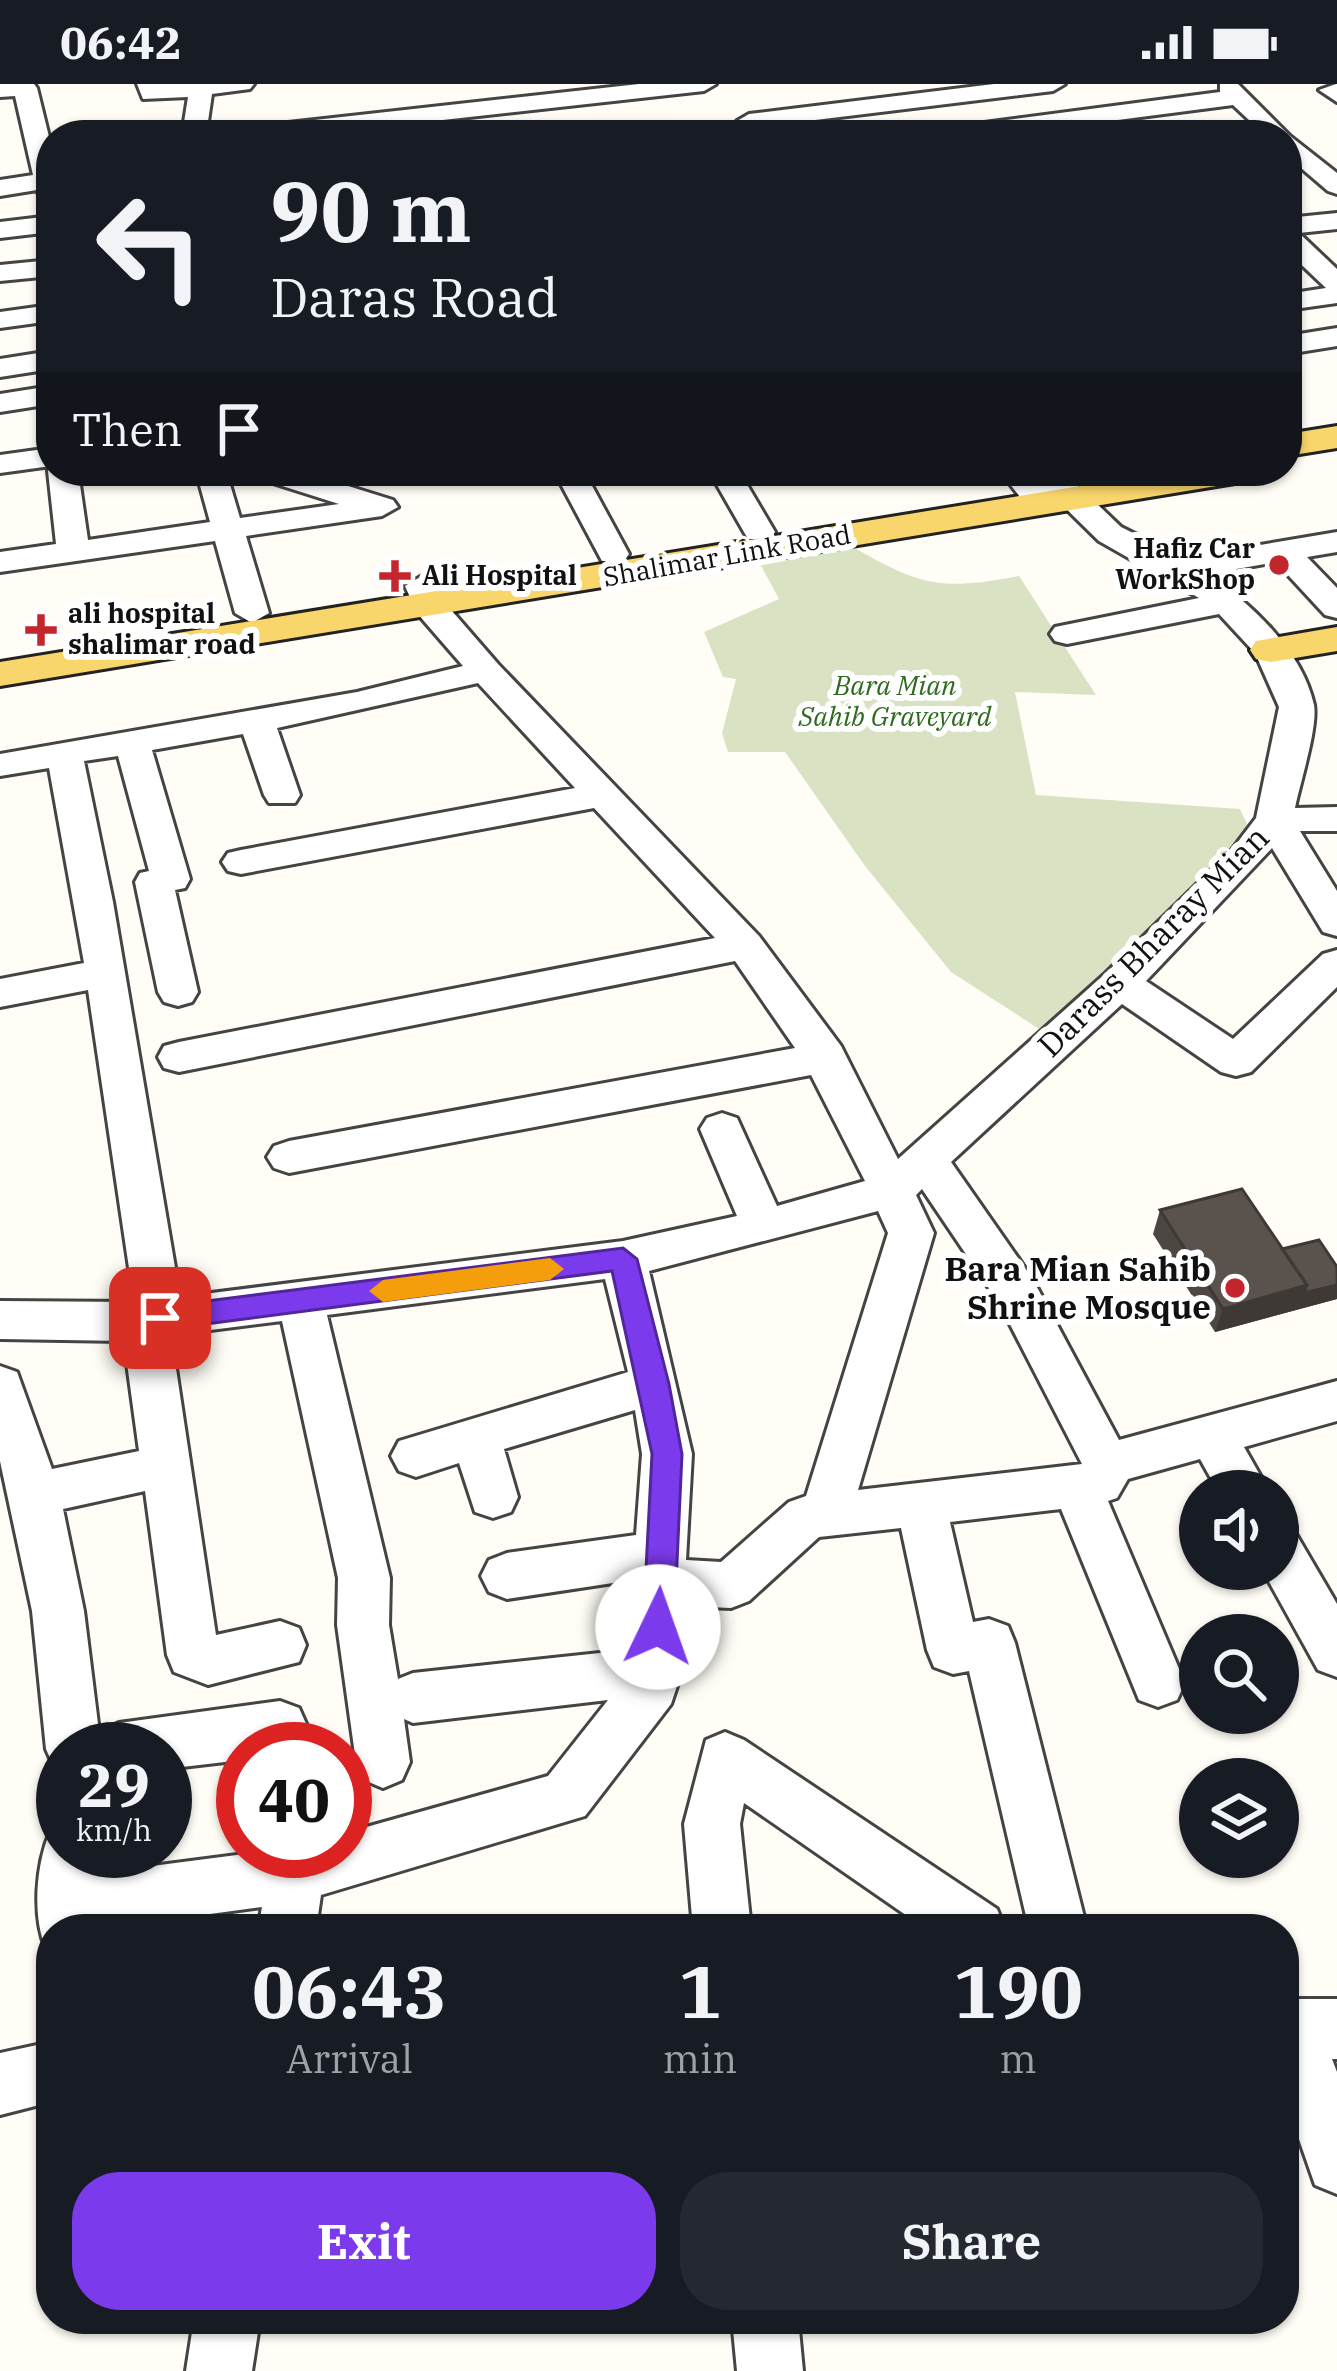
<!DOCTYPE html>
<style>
body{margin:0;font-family:"IBM Plex Serif",serif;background:#242831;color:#f1f3f6;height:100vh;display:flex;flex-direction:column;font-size:45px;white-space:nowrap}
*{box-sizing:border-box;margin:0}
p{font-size:39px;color:#9ea1a6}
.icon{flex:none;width:66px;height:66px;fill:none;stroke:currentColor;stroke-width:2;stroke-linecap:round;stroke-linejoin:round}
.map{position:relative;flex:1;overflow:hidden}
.details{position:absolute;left:36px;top:1830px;width:1263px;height:420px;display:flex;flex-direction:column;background:#171b24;border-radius:48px;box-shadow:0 3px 9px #0004}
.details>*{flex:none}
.banner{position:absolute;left:36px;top:36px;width:1266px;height:366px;border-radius:48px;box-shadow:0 3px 9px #0004;background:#171b24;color:#f1f3f6;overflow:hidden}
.controls{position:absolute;left:1179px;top:1386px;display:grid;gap:24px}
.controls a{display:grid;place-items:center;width:120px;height:120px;border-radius:50%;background:#171b24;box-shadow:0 3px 9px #0004;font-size:60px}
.speed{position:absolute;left:36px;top:1638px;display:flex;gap:24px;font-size:60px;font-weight:700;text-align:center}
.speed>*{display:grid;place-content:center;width:156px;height:156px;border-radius:50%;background:#171b24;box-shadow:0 3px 9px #0004;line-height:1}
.speed small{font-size:30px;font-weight:400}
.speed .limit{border:18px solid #d22;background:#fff;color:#111}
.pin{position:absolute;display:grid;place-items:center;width:102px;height:102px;color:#fff;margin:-51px;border-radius:24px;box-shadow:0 6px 18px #0006}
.me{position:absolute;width:132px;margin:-66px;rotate:3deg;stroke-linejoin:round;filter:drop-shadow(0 0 9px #0008)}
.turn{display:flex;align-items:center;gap:42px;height:252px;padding:0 36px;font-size:54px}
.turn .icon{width:156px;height:156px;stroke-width:2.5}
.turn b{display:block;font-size:84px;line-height:102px}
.then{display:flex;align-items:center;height:114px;padding:0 36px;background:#0003;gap:24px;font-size:45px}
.eta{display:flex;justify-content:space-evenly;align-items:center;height:204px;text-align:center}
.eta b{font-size:72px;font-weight:700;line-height:84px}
.action{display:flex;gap:24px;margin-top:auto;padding:24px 36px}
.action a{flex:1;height:138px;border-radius:48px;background:#7c3aed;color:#fff;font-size:48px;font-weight:700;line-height:138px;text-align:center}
.action a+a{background:#242831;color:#f1f3f6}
.status{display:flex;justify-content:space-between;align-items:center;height:84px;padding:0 60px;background:#171b24;direction:ltr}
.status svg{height:33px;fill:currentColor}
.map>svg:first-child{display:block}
</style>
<div class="status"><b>06:42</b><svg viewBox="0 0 49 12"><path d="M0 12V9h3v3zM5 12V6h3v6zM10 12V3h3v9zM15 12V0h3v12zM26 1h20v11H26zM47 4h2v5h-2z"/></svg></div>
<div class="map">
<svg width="1337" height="2287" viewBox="0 0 1337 2287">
<rect width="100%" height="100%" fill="#fffdf5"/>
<path fill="#d9e3c4" d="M 851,462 C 922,502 938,507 1019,492 L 1096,611 L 1015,608 L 1036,711 L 1240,725 L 1247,740 L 1238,763 L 1050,952 L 951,888 L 865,782 L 785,668 L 728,668 L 722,649 L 736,595 L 723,593 L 704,548 L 779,515 L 760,480 Z"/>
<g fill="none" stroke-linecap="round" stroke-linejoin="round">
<defs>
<path id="minor" d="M 0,0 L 34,0 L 37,4 L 51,61 L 51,121 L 42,118 L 37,106 L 0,112 L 0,96 L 33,91 L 15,12 L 0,13 Z
M 137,0 L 254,0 L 250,5 L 212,10 L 206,51 L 182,51 L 188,13 L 143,15 Z
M 639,0 L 716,0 L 704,7 L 308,51 L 230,51 L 242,44 Z
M 994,0 L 1065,0 L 1053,7 L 749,44 L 737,37 L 749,30 Z
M 1220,0 L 1238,0 L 1290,52 L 1337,89 L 1337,110 L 1328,107 L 1287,72 L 1287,51 L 1265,51 L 1233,21 L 1002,51 L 934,51 L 946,44 L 1220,8 Z
M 1336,0 L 1337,0 L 1337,18 L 1319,6 Z
M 1337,129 L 1337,145 L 1299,149 L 1337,185 L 1337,219 L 1287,226 L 1287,210 L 1326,204 L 1287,167 L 1287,134 Z
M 51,132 L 51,148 L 0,154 L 0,138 Z
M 51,176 L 51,192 L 0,197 L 0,181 Z
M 51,221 L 51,237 L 0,244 L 0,228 Z
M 1337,244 L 1337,262 L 1287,270 L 1287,252 Z
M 51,267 L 51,285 L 0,293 L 0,275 Z
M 51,302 L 51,320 L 0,328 L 0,310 Z
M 51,364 L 51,387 L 78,387 L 88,456 L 210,438 L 196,387 L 226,387 L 240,434 L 339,420 L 257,394 L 253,387 L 300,387 L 393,416 L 398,423 L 382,432 L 246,452 L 269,529 L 252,539 L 235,529 L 215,457 L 0,488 L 0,468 L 56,460 L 48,387 L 51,382 L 0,389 L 0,371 Z
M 554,387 L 584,387 L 629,470 L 624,477 L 602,477 Z
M 709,387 L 739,387 L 775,448 L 770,455 L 748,455 Z
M 1000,387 L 1031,387 L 1043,401 L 1046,392 L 1068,392 L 1121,443 L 1183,474 L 1337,448 L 1337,468 L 1307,473 L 1337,504 L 1337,534 L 1325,531 L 1276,478 L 1208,490 C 1251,520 1302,566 1314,621 C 1318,643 1300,699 1295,724 L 1337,723 L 1337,747 L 1300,747 L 1337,807 L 1337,852 L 1323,848 L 1272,764 L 1146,897 L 1233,955 L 1323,870 L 1337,866 L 1337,903 L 1251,988 L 1236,992 L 1221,988 L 1122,920 L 951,1078 L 1032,1194 L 1119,1356 L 1337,1297 L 1337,1337 L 1244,1363 L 1269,1407 L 1218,1407 L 1200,1375 L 1128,1395 L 1117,1414 L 1108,1417 L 1185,1599 L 1177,1616 L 1158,1623 L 1139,1616 L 1061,1425 L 950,1438 L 973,1538 L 989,1535 L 1008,1542 L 1015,1559 L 1087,1845 L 1029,1845 L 969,1587 L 953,1590 L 934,1583 L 927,1566 L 901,1444 L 819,1453 L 749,1517 L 731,1524 L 683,1522 L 682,1587 L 671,1620 L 585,1732 L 321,1811 L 316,1845 L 258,1845 L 262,1823 L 100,1845 L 51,1845 L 51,1867 L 46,1865 C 32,1832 36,1781 50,1748 L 63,1742 L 63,1767 L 98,1767 L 98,1789 L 267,1767 L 345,1767 L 345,1749 L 548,1692 L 608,1616 L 413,1639 L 404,1635 L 410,1678 L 402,1696 L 383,1704 L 364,1696 L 356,1678 L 337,1541 L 338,1494 L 282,1237 L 171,1251 L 216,1551 L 280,1537 L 299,1544 L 306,1561 L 299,1578 L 208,1601 L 174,1588 L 167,1571 L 145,1407 L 63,1425 L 84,1527 L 99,1648 L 119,1639 L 280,1617 L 299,1624 L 307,1642 L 299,1660 L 286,1665 L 243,1665 L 242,1676 L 165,1685 L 165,1665 L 63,1665 L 63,1687 L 54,1683 L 46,1665 L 32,1527 L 0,1377 L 0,1282 L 17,1288 L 52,1385 L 139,1367 L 124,1257 L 0,1255 L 0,1217 L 134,1218 L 88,906 L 0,923 L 0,895 L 84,879 L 49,684 L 0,692 L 0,670 L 357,608 L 463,582 L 417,529 L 405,502 L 422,492 L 434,495 L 445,519 L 498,580 L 759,852 L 841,962 L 898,1075 L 1106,889 L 1231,767 L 1256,734 L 1279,623 L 1255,569 L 1219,530 L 1067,560 L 1055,557 L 1050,550 L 1055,543 L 1199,514 L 1099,457 L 1049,408 L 1057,419 L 1052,426 L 1030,426 ZM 478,599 L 575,704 L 241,766 L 228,769 L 222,778 L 228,787 L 241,790 L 594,724 L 715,854 L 179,958 L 164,962 L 158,973 L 164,984 L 179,988 L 735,877 L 795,964 L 289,1057 L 274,1062 L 267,1073 L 274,1084 L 289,1089 L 811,991 L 865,1097 L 777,1122 L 737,1034 L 722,1029 L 707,1034 L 700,1045 L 737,1132 L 623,1157 L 180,1213 L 113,818 L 84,677 L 118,672 L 149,787 L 140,789 L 135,798 L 158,908 L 164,918 L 178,922 L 192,918 L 198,908 L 175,806 L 185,804 L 190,795 L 152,666 L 243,650 L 264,711 L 269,719 L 295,719 L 300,711 L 277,644 ZM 922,1105 L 999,1219 L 1082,1380 L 858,1406 L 934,1149 L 916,1111 ZM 878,1127 L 888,1149 L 806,1412 L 789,1418 L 721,1478 L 686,1476 L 692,1370 L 649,1187 ZM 605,1195 L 628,1288 L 399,1357 L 391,1372 L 399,1387 L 416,1393 L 459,1379 L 475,1428 L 493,1434 L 511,1428 L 518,1413 L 504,1365 L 635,1326 L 642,1370 L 636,1451 L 507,1469 L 489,1476 L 481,1492 L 489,1508 L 507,1515 L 633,1496 L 628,1566 L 413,1589 L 398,1595 L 389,1541 L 390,1494 L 327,1231 Z
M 1278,1444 L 1296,1450 L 1337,1520 L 1337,1593 L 1318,1586 L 1262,1485 L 1278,1485 Z
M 725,1648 L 744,1656 L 997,1825 L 1005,1845 L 926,1845 L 744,1719 L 740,1740 L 751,1845 L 693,1845 L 684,1740 L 706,1656 Z
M 1284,1915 L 1337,1915 L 1337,1975 L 1332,1975 L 1337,1988 L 1337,2110 L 1315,2101 L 1284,2012 Z
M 51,1958 L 51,2018 L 0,2031 L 0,1969 Z
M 194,2235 L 260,2235 L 252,2287 L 186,2287 Z
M 732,2235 L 798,2235 L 803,2287 L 737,2287 Z"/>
<path id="major" d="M 1337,342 L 1337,364 L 1287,372 L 1287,350 Z
M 1173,387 L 1260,387 L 1254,395 L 1241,398 L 0,602 L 0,578 Z
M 1337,543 L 1337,567 L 1271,578 L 1256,575 L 1250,566 L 1256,557 Z"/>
</defs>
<use href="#minor" stroke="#444" stroke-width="6"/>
<use href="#major" stroke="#222" stroke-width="6"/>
<use href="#minor" fill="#fff" fill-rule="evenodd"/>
<use href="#major" fill="#f9d66b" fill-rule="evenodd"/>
</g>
<path fill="#4d4742" d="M 1160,1126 L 1337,1183 L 1337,1215 L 1215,1248 L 1153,1150 Z"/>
<path fill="#3f3936" d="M 1307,1201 L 1337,1201 L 1337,1215 L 1215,1248 L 1223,1225 Z"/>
<path fill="#5a524d" stroke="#3f3936" stroke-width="3" d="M 1242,1105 L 1307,1201 L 1223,1225 L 1160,1126 Z
M 1319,1156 L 1337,1183 L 1337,1201 L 1304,1209 L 1307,1201 L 1282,1165 Z"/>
<path fill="#7c3aed" stroke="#51269a" stroke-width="3" d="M 623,1164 L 637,1175 L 669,1300 L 682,1370 L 674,1543 L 670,1553 L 658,1557 L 647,1553 L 643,1543 L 652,1370 L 612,1187 L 160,1246 L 150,1242 L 145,1234 L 150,1227 L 160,1223 Z"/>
<path fill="#f59e0b" d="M 550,1174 L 564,1185 L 550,1196 L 383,1218 L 369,1207 L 383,1196 Z"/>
<g fill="#c4262e" stroke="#fff" stroke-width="4.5">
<circle cx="1279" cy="481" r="12"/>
<path d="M389 474h12v12h12v12h-12v12h-12v-12h-12v-12h12z"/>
<path d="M35 528h12v12h12v12h-12v12h-12v-12h-12v-12h12z"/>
<circle cx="1235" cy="1204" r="12"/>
</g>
<g text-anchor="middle" stroke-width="12" stroke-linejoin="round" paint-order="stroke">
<g font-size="27" font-weight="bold" fill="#111" stroke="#fff" text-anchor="start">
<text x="1255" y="474" text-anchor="end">Hafiz Car<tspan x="1255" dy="31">WorkShop</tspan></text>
<text x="422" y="501">Ali Hospital</text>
<text x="68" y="539">ali hospital<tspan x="68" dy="31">shalimar road</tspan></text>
</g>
<g font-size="27" fill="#111" stroke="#fff">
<text transform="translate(727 472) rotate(-10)" y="9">Shalimar Link Road</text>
</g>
<g font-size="27" font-style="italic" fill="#2f6b1f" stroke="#fff">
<text x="895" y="611">Bara Mian<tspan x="895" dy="31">Sahib Graveyard</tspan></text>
</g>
<g font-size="33" fill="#111" stroke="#fff">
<text transform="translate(1153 857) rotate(-45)" y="12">Darass Bharay Mian</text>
</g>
<g font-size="33" font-weight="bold" fill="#111" stroke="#fff" text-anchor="end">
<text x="1211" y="1197">Bara Mian Sahib<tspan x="1211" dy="38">Shrine Mosque</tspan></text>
</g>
</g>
</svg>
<div class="controls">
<a><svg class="icon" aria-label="sound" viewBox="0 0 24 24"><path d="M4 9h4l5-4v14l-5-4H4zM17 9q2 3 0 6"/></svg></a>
<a><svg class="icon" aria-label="search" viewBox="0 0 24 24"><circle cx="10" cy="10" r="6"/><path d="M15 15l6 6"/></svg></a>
<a><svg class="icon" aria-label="layers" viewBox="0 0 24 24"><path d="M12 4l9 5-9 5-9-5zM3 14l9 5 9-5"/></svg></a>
</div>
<div class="speed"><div>29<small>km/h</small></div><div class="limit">40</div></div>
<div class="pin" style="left:160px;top:1234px;background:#d93025"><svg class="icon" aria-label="arrive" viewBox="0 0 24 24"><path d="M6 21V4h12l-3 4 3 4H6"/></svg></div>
<svg class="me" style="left:658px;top:1543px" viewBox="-20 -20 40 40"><circle r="19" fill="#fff"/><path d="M0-13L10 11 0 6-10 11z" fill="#7c3aed"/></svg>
<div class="banner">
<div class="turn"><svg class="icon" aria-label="left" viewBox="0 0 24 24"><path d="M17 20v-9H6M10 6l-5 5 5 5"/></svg><div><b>90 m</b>Daras Road</div></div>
<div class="then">Then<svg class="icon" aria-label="arrive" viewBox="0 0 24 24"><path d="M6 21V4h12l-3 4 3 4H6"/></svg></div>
</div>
<section class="details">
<div class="eta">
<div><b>06:43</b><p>Arrival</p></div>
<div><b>1</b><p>min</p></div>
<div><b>190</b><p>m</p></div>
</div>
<div class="action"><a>Exit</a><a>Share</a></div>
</section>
</div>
